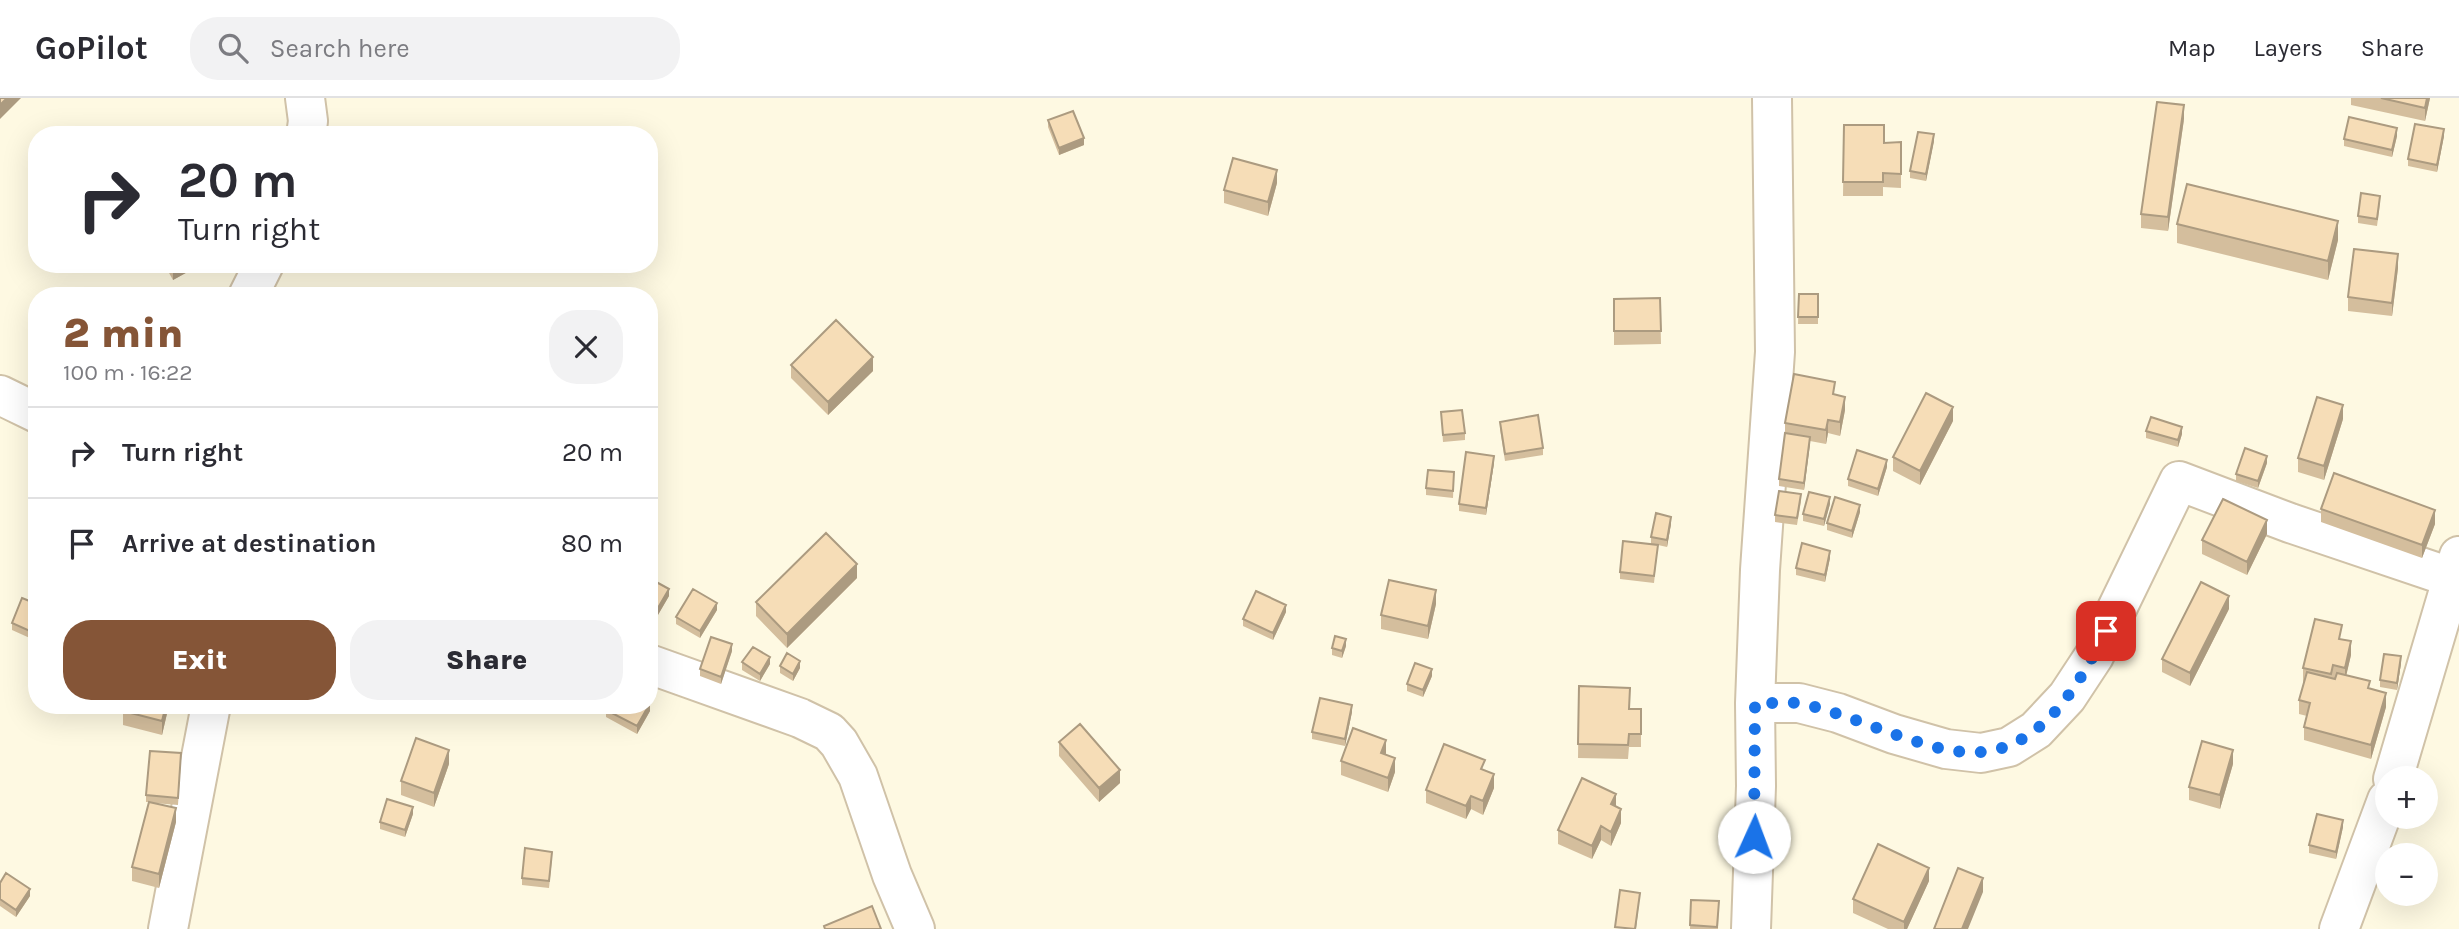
<!DOCTYPE html>
<meta charset="utf-8">
<style>
body{margin:0;font-family:Karla,sans-serif;background:#f2f2f3;color:#2b2b33;height:100vh;display:flex;flex-direction:column;font-size:26px;white-space:nowrap}
*{box-sizing:border-box;margin:0}
p{font-size:23px;color:#7c7c81}
.icon{flex:none;width:38px;height:38px;fill:none;stroke:currentColor;stroke-width:2;stroke-linecap:round;stroke-linejoin:round}
.map{position:relative;flex:1;overflow:hidden}
.drawer{position:absolute;left:28px;top:189px;width:630px;height:427px;display:flex;flex-direction:column;background:#fff;border-radius:28px;box-shadow:0 7px 28px #0002}
.drawer>*{flex:none}
.guide{position:absolute;left:28px;top:28px;width:630px;height:147px;border-radius:28px;box-shadow:0 7px 28px #0002;background:#fff;color:#2b2b33;overflow:hidden}
.tools{position:absolute;left:2375px;top:668px;display:grid;gap:14px}
.tools a{display:grid;place-items:center;width:63px;height:63px;border-radius:50%;background:#fff;box-shadow:0 7px 28px #0002;font-size:35px}
.pin{position:absolute;display:grid;place-items:center;width:60px;height:60px;color:#fff;margin:-30px;border-radius:14px;box-shadow:0 4px 10px #0006}
.me{position:absolute;width:77px;margin:-38px;rotate:2deg;stroke-linejoin:round;filter:drop-shadow(0 0 5px #0008)}
.turn{display:flex;align-items:center;gap:24px;height:147px;padding:0 35px;font-size:32px}
.turn .icon{width:91px;height:91px;stroke-width:2.5}
.turn b{display:block;font-size:49px;line-height:60px}
.round{display:grid;place-items:center;flex:none;width:74px;height:74px;border-radius:28px;background:#f2f2f3}
.overview{display:flex;align-items:center;justify-content:space-between;height:119px;padding:0 35px}
h1{font-size:42px;font-weight:800;line-height:52px;color:#855537}
.action{display:flex;gap:14px;margin-top:auto;padding:14px 35px}
.action a{flex:1;height:80px;border-radius:28px;background:#855537;color:#fff;font-size:28px;font-weight:800;line-height:80px;text-align:center}
.action a+a{background:#f2f2f3;color:#2b2b33}
ul{padding:0;list-style:none}
li{display:flex;align-items:center;gap:21px;height:91px;padding:0 35px;border-top:2px solid #e1e1e2}
li div{flex:1}
li b{display:block;font-size:26px}
li em{font-style:normal}
header{display:flex;align-items:center;gap:42px;box-sizing:border-box;height:98px;padding:0 35px;background:#fff;border-bottom:2px solid #e1e1e2}
header strong{font-size:33px}
nav{display:flex;gap:38px;margin-inline-start:auto;font-size:24px}
.search{width:490px;height:63px;background:#f2f2f3;display:flex;align-items:center;gap:18px;box-sizing:border-box;padding:0 24px;border-radius:28px;color:#7c7c81;font-size:26px}
.map>svg:first-child{display:block}
</style>
<header>
<strong>GoPilot</strong>
<div class="search"><svg class="icon" aria-label="search" viewBox="0 0 24 24"><circle cx="10" cy="10" r="6"/><path d="M15 15l6 6"/></svg>Search here</div>
<nav><a>Map</a><a>Layers</a><a>Share</a></nav>
</header>
<div class="map">
<svg width="2459" height="831" viewBox="0 0 2459 831">
<rect width="100%" height="100%" fill="#fef9e2"/>
<g fill="none" stroke-linecap="round" stroke-linejoin="round">
<defs>
<path id="minor" d="M 305,0 L 308,23 L 306,37
M 248,198 L 264,166
M 0,297 L 37,315
M 649,566 L 800,620 L 829,634 L 839,645 L 858,678 L 892,777 L 915,831
M 1755,605 L 1799,605 L 1838,615 L 1894,636 L 1946,651 L 1981,655 L 2009,649 L 2036,632 L 2067,599 L 2094,558 L 2179,383 L 2290,425 L 2453,480
M 2393,681 L 2459,458
M 168,831 L 211,607
M 1751,831 L 1756,688 L 1755,605 L 1760,472 L 1775,254 L 1772,0
M 2339,831 L 2387,702"/>
</defs>
<use href="#minor" stroke="#d0c2a8" stroke-width="42"/>
<use href="#minor" stroke="#fff" stroke-width="38"/>
</g>
<path fill="#d4be9d" d="M 2351,0 L 2430,0 L 2425,23 L 2351,7 Z
M 2184,21 L 2168,133 L 2141,130 L 2141,116 Z
M 1048,22 L 1084,47 L 1059,57 L 1048,29 Z
M 1844,27 L 1884,45 L 1901,44 L 1901,90 L 1883,89 L 1883,98 L 1843,98 Z
M 2397,38 L 2392,59 L 2344,48 L 2344,41 Z
M 2444,38 L 2437,74 L 2408,68 L 2408,61 Z
M 1934,43 L 1926,83 L 1910,80 L 1910,73 Z
M 1277,85 L 1268,118 L 1224,105 L 1224,92 Z
M 2380,105 L 2377,128 L 2358,125 L 2358,118 Z
M 2177,126 L 2338,142 L 2328,182 L 2177,145 Z
M 164,166 L 202,166 L 173,182 Z
M 2398,170 L 2392,218 L 2348,213 L 2348,199 Z
M 1799,196 L 1818,196 L 1818,226 L 1798,226 Z
M 1660,200 L 1661,246 L 1614,247 L 1614,201 Z
M 791,267 L 873,273 L 828,317 L 791,280 Z
M 1835,297 L 1845,312 L 1840,338 L 1828,335 L 1826,346 L 1810,343 L 1804,392 L 1779,388 L 1779,381 L 1785,335 L 1785,325 Z
M 1441,314 L 1465,335 L 1465,342 L 1443,344 Z
M 2343,321 L 2324,382 L 2298,374 L 2298,360 Z
M 1953,323 L 1920,387 L 1893,373 L 1893,359 Z
M 1500,324 L 1543,350 L 1543,357 L 1505,363 L 1500,331 Z
M 2146,333 L 2182,336 L 2178,349 L 2146,340 Z
M 1494,365 L 1486,417 L 1459,413 L 1459,406 Z
M 2267,365 L 2258,390 L 2236,383 L 2236,376 Z
M 1887,369 L 1878,398 L 1848,388 L 1848,381 Z
M 1454,374 L 1453,400 L 1426,397 L 1426,390 Z
M 1801,403 L 1797,427 L 1775,424 L 1775,417 Z
M 1830,406 L 1824,428 L 1803,423 L 1803,416 Z
M 2321,411 L 2435,426 L 2422,460 L 2321,424 Z
M 1860,414 L 1852,440 L 1827,432 L 1827,425 Z
M 1671,426 L 1667,449 L 1658,447 L 1654,485 L 1620,481 L 1620,474 L 1651,446 L 1651,439 Z
M 2267,436 L 2247,477 L 2202,456 L 2202,442 Z
M 1830,460 L 1825,484 L 1796,477 L 1796,470 Z
M 649,480 L 669,498 L 655,522 L 649,520 Z
M 857,480 L 787,550 L 756,518 L 756,504 Z
M 37,506 L 37,531 L 32,541 L 12,532 L 12,525 Z
M 1436,506 L 1428,541 L 1381,531 L 1381,517 Z
M 2229,511 L 2190,588 L 2162,574 L 2162,561 Z
M 717,512 L 700,540 L 676,526 L 676,519 Z
M 1286,514 L 1273,542 L 1243,528 L 1243,521 Z
M 2342,542 L 2351,557 L 2346,577 L 2370,591 L 2386,609 L 2371,661 L 2304,642 L 2304,629 L 2307,618 L 2299,616 L 2299,602 L 2304,584 L 2303,584 L 2303,570 Z
M 1346,548 L 1342,560 L 1332,557 L 1332,550 Z
M 732,553 L 721,586 L 700,578 L 700,571 Z
M 742,564 L 770,566 L 760,583 L 742,572 Z
M 2401,565 L 2397,592 L 2380,589 L 2380,582 Z
M 780,568 L 800,570 L 793,583 L 780,575 Z
M 1432,578 L 1423,599 L 1407,593 L 1407,586 Z
M 1579,588 L 1630,611 L 1641,611 L 1641,649 L 1629,649 L 1628,661 L 1578,660 Z
M 124,607 L 169,607 L 162,637 L 123,627 L 123,613 Z
M 606,612 L 650,613 L 637,636 L 606,619 Z
M 1352,614 L 1345,648 L 1312,641 L 1312,634 Z
M 1059,644 L 1120,685 L 1099,704 L 1059,658 Z
M 1386,655 L 1386,657 L 1395,674 L 1388,694 L 1341,677 L 1341,663 Z
M 181,662 L 178,707 L 154,705 L 176,724 L 159,790 L 132,783 L 132,769 L 149,704 L 146,704 L 146,697 Z
M 449,666 L 434,709 L 401,697 L 401,683 Z
M 2233,666 L 2220,711 L 2189,702 L 2189,689 Z
M 1485,673 L 1494,690 L 1483,717 L 1471,711 L 1466,721 L 1426,705 L 1426,692 Z
M 1616,708 L 1621,725 L 1611,748 L 1601,742 L 1592,761 L 1558,746 L 1558,732 Z
M 413,716 L 405,739 L 380,731 L 380,724 Z
M 2343,729 L 2336,761 L 2309,755 L 2309,747 Z
M 552,761 L 549,790 L 522,787 L 522,780 Z
M 1929,783 L 1907,831 L 1888,831 L 1853,815 L 1853,801 Z
M 0,785 L 30,798 L 16,819 L 0,808 Z
M 1691,802 L 1719,803 L 1718,831 L 1690,831 Z"/>
<path fill="#ac9b80" d="M 7,0 L 21,0 L 0,21 L 0,7 Z
M 2427,0 L 2430,0 L 2425,23 L 2425,10 Z
M 2184,7 L 2184,21 L 2168,133 L 2168,119 Z
M 2397,30 L 2397,38 L 2392,59 L 2392,52 Z
M 2444,31 L 2444,38 L 2437,74 L 2437,67 Z
M 1934,36 L 1934,43 L 1926,83 L 1926,76 Z
M 1084,40 L 1084,47 L 1059,57 L 1059,50 Z
M 1277,72 L 1277,85 L 1268,118 L 1268,104 Z
M 2338,123 L 2338,142 L 2328,182 L 2328,163 Z
M 2398,156 L 2398,170 L 2392,218 L 2392,205 Z
M 178,166 L 202,166 L 173,182 L 173,169 Z
M 873,259 L 873,273 L 828,317 L 828,304 Z
M 1845,299 L 1845,312 L 1840,338 L 1840,324 Z
M 2343,307 L 2343,321 L 2324,382 L 2324,368 Z
M 1953,309 L 1953,323 L 1920,387 L 1920,373 Z
M 1828,322 L 1828,335 L 1826,346 L 1826,332 Z
M 2182,329 L 2182,336 L 2178,349 L 2178,342 Z
M 1810,339 L 1810,346 L 1804,392 L 1804,385 Z
M 1494,358 L 1494,365 L 1486,417 L 1486,410 Z
M 2267,358 L 2267,365 L 2258,390 L 2258,383 Z
M 1887,362 L 1887,369 L 1878,398 L 1878,391 Z
M 1830,399 L 1830,406 L 1824,428 L 1824,421 Z
M 1860,407 L 1860,414 L 1852,440 L 1852,433 Z
M 2435,412 L 2435,426 L 2422,460 L 2422,447 Z
M 1671,419 L 1671,426 L 1667,449 L 1667,442 Z
M 2267,422 L 2267,436 L 2247,477 L 2247,464 Z
M 1830,453 L 1830,460 L 1825,484 L 1825,477 Z
M 857,466 L 857,480 L 787,550 L 787,536 Z
M 669,491 L 669,498 L 655,522 L 655,515 Z
M 1436,492 L 1436,506 L 1428,541 L 1428,528 Z
M 2229,498 L 2229,511 L 2190,588 L 2190,575 Z
M 717,505 L 717,512 L 700,540 L 700,533 Z
M 1286,507 L 1286,514 L 1273,542 L 1273,535 Z
M 37,524 L 37,531 L 32,541 L 32,534 Z
M 1346,541 L 1346,548 L 1342,560 L 1342,553 Z
M 2351,543 L 2351,557 L 2345,583 L 2345,570 Z
M 732,546 L 732,553 L 721,586 L 721,579 Z
M 2401,558 L 2401,565 L 2397,592 L 2397,585 Z
M 770,559 L 770,566 L 760,583 L 760,576 Z
M 800,563 L 800,570 L 793,583 L 793,576 Z
M 1432,571 L 1432,578 L 1423,599 L 1423,592 Z
M 2386,595 L 2386,609 L 2371,661 L 2371,647 Z
M 650,606 L 650,613 L 637,636 L 637,628 Z
M 166,607 L 169,607 L 162,637 L 162,623 Z
M 1352,607 L 1352,614 L 1345,648 L 1345,641 Z
M 1386,642 L 1386,655 L 1381,669 L 1381,655 Z
M 449,652 L 449,666 L 434,709 L 434,695 Z
M 2233,652 L 2233,666 L 2220,711 L 2220,697 Z
M 1395,660 L 1395,674 L 1388,694 L 1388,680 Z
M 1120,672 L 1120,685 L 1099,704 L 1099,690 Z
M 1494,676 L 1494,690 L 1483,717 L 1483,703 Z
M 1616,696 L 1616,710 L 1611,706 Z
M 1471,698 L 1471,711 L 1466,721 L 1466,708 Z
M 413,709 L 413,716 L 405,739 L 405,732 Z
M 176,710 L 176,724 L 159,790 L 159,776 Z
M 1621,711 L 1621,725 L 1611,748 L 1611,734 Z
M 2343,722 L 2343,729 L 2336,761 L 2336,754 Z
M 1601,728 L 1601,742 L 1592,761 L 1592,748 Z
M 1929,770 L 1929,783 L 1907,831 L 1904,831 L 1904,824 Z
M 1983,780 L 1983,794 L 1968,831 L 1962,831 Z
M 30,791 L 30,798 L 16,819 L 16,812 Z
M 1640,795 L 1636,831 L 1635,831 Z"/>
<path fill="#f6ddb7" stroke="#ac9b80" stroke-width="2" d="M 0,0 L 7,0 L 0,7 Z
M 2381,0 L 2427,0 L 2425,10 Z
M 2157,4 L 2184,7 L 2168,119 L 2141,116 Z
M 1073,13 L 1084,40 L 1059,50 L 1048,22 Z
M 2349,19 L 2397,30 L 2392,52 L 2344,41 Z
M 2415,26 L 2444,31 L 2437,67 L 2408,61 Z
M 1844,27 L 1884,27 L 1884,45 L 1901,44 L 1901,76 L 1883,75 L 1883,84 L 1843,84 Z
M 1918,34 L 1934,36 L 1926,76 L 1910,73 Z
M 1233,60 L 1277,72 L 1268,104 L 1224,92 Z
M 2187,86 L 2338,123 L 2328,163 L 2177,126 Z
M 2361,95 L 2380,98 L 2377,121 L 2358,118 Z
M 2354,151 L 2398,156 L 2392,205 L 2348,199 Z
M 1799,196 L 1818,196 L 1818,219 L 1798,219 Z
M 1660,200 L 1661,233 L 1614,233 L 1614,201 Z
M 836,222 L 873,259 L 828,304 L 791,267 Z
M 1794,276 L 1835,284 L 1833,296 L 1845,299 L 1840,324 L 1828,322 L 1826,332 L 1785,325 Z
M 1926,295 L 1953,309 L 1920,373 L 1893,359 Z
M 2317,299 L 2343,307 L 2324,368 L 2298,360 Z
M 1462,312 L 1465,335 L 1443,337 L 1441,314 Z
M 1538,317 L 1543,350 L 1505,356 L 1500,324 Z
M 2151,319 L 2182,329 L 2178,342 L 2146,333 Z
M 1785,335 L 1810,339 L 1804,385 L 1779,381 Z
M 2245,350 L 2267,358 L 2258,383 L 2236,376 Z
M 1857,352 L 1887,362 L 1878,391 L 1848,381 Z
M 1466,354 L 1494,358 L 1486,410 L 1459,406 Z
M 1428,372 L 1454,374 L 1453,393 L 1426,390 Z
M 2334,375 L 2435,412 L 2422,447 L 2321,411 Z
M 1779,393 L 1801,396 L 1797,420 L 1775,417 Z
M 1809,394 L 1830,399 L 1824,421 L 1803,416 Z
M 1835,399 L 1860,407 L 1852,433 L 1827,425 Z
M 2223,401 L 2267,422 L 2247,464 L 2202,442 Z
M 1656,415 L 1671,419 L 1667,442 L 1651,439 Z
M 826,435 L 857,466 L 787,536 L 756,504 Z
M 1623,443 L 1658,447 L 1654,478 L 1620,474 Z
M 1802,445 L 1830,453 L 1825,477 L 1796,470 Z
M 649,480 L 669,491 L 655,515 L 649,512 Z
M 1389,482 L 1436,492 L 1428,528 L 1381,517 Z
M 2201,484 L 2229,498 L 2190,575 L 2162,561 Z
M 693,491 L 717,505 L 700,533 L 676,519 Z
M 1256,493 L 1286,507 L 1273,535 L 1243,521 Z
M 22,500 L 37,506 L 37,524 L 32,534 L 12,525 Z
M 2315,521 L 2342,527 L 2339,541 L 2351,543 L 2345,570 L 2333,567 L 2331,576 L 2303,570 Z
M 1335,538 L 1346,541 L 1342,553 L 1332,550 Z
M 711,539 L 732,546 L 721,579 L 700,571 Z
M 753,549 L 770,559 L 760,576 L 742,564 Z
M 787,555 L 800,563 L 793,576 L 780,568 Z
M 2384,556 L 2401,558 L 2397,585 L 2380,582 Z
M 1415,565 L 1432,571 L 1423,592 L 1407,586 Z
M 2307,574 L 2335,581 L 2337,575 L 2370,583 L 2368,590 L 2386,595 L 2371,647 L 2304,629 L 2310,605 L 2299,602 Z
M 1579,588 L 1630,590 L 1629,611 L 1641,611 L 1641,636 L 1629,636 L 1628,647 L 1578,646 Z
M 1320,600 L 1352,607 L 1345,641 L 1312,634 Z
M 124,607 L 166,607 L 162,623 L 123,613 Z
M 608,607 L 649,607 L 637,628 L 606,612 Z
M 1080,626 L 1120,672 L 1099,690 L 1059,644 Z
M 1353,630 L 1386,642 L 1381,655 L 1395,660 L 1388,680 L 1341,663 Z
M 416,640 L 449,652 L 434,695 L 401,683 Z
M 2202,643 L 2233,652 L 2220,697 L 2189,689 Z
M 1444,646 L 1485,662 L 1481,671 L 1494,676 L 1483,703 L 1471,698 L 1466,708 L 1426,692 Z
M 150,653 L 181,655 L 178,700 L 146,697 Z
M 1582,680 L 1616,696 L 1611,706 L 1621,711 L 1611,734 L 1601,728 L 1592,748 L 1558,732 Z
M 387,701 L 413,709 L 405,732 L 380,724 Z
M 149,704 L 176,710 L 159,776 L 132,769 Z
M 2317,716 L 2343,722 L 2336,754 L 2309,747 Z
M 1878,746 L 1929,770 L 1904,824 L 1853,801 Z
M 525,750 L 552,754 L 549,783 L 522,780 Z
M 1958,770 L 1983,780 L 1962,831 L 1934,831 Z
M 6,775 L 30,791 L 16,812 L 0,801 L 0,785 Z
M 1620,792 L 1640,795 L 1635,831 L 1615,829 Z
M 1691,802 L 1719,803 L 1717,829 L 1690,827 Z
M 872,808 L 881,831 L 825,831 L 824,828 Z"/>
<g fill="none" stroke-linecap="round" stroke-linejoin="round">
<path stroke="#1a73e8" stroke-width="12" stroke-dasharray="0 21.6" d="M 1754,739 L 1755,605 C 1771,606 1788,603 1803,606 C 1835,613 1864,626 1894,636 C 1920,645 1954,657 1982,654 C 2045,648 2081,583 2106,533"/>
</g>
</svg>
<div class="tools">
<a>+</a>
<a>−</a>
</div>
<div class="pin" style="left:2106px;top:533px;background:#d93025"><svg class="icon" aria-label="arrive" viewBox="0 0 24 24"><path d="M6 21V4h12l-3 4 3 4H6"/></svg></div>
<svg class="me" style="left:1754px;top:739px" viewBox="-20 -20 40 40"><circle r="19" fill="#fff"/><path d="M0-13L10 11 0 6-10 11z" fill="#1a73e8"/></svg>
<div class="guide">
<div class="turn"><svg class="icon" aria-label="right" viewBox="0 0 24 24"><path d="M7 20v-9h11M14 6l5 5-5 5"/></svg><div><b>20 m</b>Turn right</div></div>
</div>
<section class="drawer">
<div class="overview"><div><h1>2 min</h1><p>100 m · 16:22</p></div><a class="round"><svg class="icon" aria-label="close" viewBox="0 0 24 24"><path d="M6 6l12 12M18 6L6 18"/></svg></a></div>
<ul>
<li><svg class="icon" aria-label="right" viewBox="0 0 24 24"><path d="M7 20v-9h11M14 6l5 5-5 5"/></svg><div><b>Turn right</b></div><em>20 m</em></li>
<li><svg class="icon" aria-label="arrive" viewBox="0 0 24 24"><path d="M6 21V4h12l-3 4 3 4H6"/></svg><div><b>Arrive at destination</b></div><em>80 m</em></li>
</ul>
<div class="action"><a>Exit</a><a>Share</a></div>
</section>
</div>
